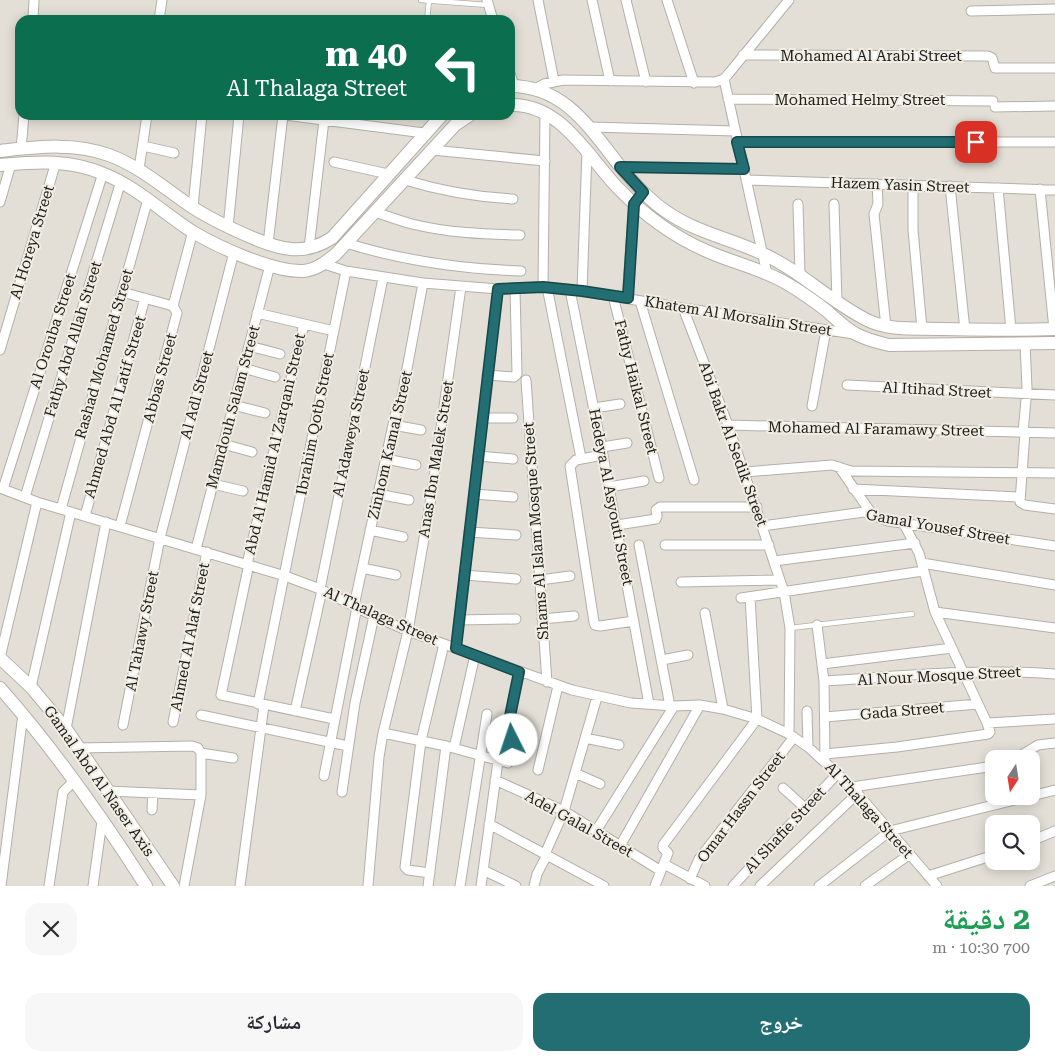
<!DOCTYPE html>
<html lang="ar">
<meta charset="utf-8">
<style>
body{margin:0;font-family:"Roboto Serif","Noto Naskh Arabic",serif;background:#f7f7f7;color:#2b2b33;direction:rtl;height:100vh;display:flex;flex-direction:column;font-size:19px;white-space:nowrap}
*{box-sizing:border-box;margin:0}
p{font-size:16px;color:#7c7c81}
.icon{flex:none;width:28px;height:28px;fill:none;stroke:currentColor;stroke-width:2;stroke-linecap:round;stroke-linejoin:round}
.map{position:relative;height:886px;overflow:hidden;direction:ltr}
.panel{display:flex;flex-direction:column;background:#fff;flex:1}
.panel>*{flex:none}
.guide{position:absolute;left:15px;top:15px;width:500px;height:105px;border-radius:15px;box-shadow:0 2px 12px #0003;direction:rtl;background:#0b6e4f;color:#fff;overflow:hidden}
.needle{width:32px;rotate:192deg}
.tools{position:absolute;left:985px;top:750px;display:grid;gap:10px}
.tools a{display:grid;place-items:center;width:55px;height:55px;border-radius:10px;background:#fff;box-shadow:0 2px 12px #0003;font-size:25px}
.pin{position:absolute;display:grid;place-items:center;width:42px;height:42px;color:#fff;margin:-21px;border-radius:10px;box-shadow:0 2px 8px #0006}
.me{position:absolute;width:55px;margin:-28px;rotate:356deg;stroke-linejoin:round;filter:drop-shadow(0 0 4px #0008)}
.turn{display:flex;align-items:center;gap:18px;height:105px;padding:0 25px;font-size:22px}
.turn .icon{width:65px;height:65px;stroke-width:2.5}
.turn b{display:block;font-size:35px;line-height:42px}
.round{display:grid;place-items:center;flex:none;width:52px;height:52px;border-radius:15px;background:#f7f7f7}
.headline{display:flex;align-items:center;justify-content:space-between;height:85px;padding:0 25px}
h1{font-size:30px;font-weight:700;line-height:38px;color:#1e9e55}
.button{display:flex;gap:10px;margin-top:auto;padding:10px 25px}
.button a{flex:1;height:58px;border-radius:15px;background:#226e72;color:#fff;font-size:20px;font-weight:700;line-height:58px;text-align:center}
.button a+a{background:#f7f7f7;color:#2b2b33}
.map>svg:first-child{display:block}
</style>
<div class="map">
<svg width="1055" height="886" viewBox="0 0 1055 886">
<rect width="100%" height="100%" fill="#e3dfd6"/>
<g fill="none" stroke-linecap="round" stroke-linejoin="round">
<defs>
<path id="lane" d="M 421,0 L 488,5
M 427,20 L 429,1
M 790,628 L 912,614"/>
<path id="street" d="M 487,0 L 493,20
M 538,0 L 554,81
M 592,0 L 610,81
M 626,0 L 646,82
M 667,0 L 694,83
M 971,11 L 1055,9
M 33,20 L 34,0
M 159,20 L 162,0
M 743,55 L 988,56 L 992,58 L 995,68 L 1055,68
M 510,73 L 514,86
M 724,79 L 767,274
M 535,89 L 544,84 L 563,80 L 715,82 L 724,79 L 730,72 L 789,0
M 728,99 L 993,101
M 995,107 L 1055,106
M 285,115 L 424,133
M 590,127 L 735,131
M 737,142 L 1055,142
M 143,146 L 174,153
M 21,149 L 24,115
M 432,150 L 545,161
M 334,162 L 388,174
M 620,167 L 744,169
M 139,169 L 147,115
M 405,180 C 441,191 475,197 513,199
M 746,180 L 1055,190
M 877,184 L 878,204 L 874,214 L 886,327
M 913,185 L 913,230 L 922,329
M 950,186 L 965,330
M 998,188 L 1011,330
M 1040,189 L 1054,329
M 0,202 L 11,164
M 798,204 L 800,275
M 834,204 L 837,301
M 193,207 L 202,115
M 375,212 C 387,216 400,221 412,224 C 448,233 484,234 520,235
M 228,228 L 239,115
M 346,243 C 404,261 460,269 521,271
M 268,244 L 283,115
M 309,248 L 324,120
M 324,264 L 346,271 L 423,283 L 498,289 L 543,287 L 582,291 L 683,308 L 854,334
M 543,287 L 545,113
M 547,287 L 581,458
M 570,290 L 603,455 L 649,704
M 582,291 L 587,151
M 122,292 L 173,306
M 613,296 L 659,478
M 627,298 L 634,204 L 643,192
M 640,301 L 694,480
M 683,308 L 728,425 L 784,592 L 790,628 L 789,734
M 257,313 L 334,331
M 249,346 L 280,354
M 0,350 L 56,162
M 243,368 L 275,377
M 487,375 L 514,377 L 517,374 L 515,289
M 526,380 L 547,682
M 847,385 L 1055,395
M 233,405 L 265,413
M 812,406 L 826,330
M 594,408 L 620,404
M 483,418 L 513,418
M 393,425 L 421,430
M 728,425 L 1055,433
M 1025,432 L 1020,502 L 1025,505 L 1055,509
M 1023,433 L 1027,388 L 1025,343
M 223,444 L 252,452
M 602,447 L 627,443
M 603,455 L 576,460 L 570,466 L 594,622 L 595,625 L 600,626 L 634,621
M 478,456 L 513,459
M 386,459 L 416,465
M 839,467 L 872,514
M 745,472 L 832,465 L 851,471 L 1055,473
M 213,484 L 243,491
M 609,487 L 644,481
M 0,488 L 37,502 L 285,576 L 320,589 L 374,616 L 408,631 L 572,690 L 631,703 L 674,706 L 700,705 L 723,709 L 757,719 L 789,734 L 808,747 L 852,787 L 937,886
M 3,489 L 103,173
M 853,489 L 1019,497
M 378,494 L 409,500
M 474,494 L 513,497
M 25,497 L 121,181
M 61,509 L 148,199
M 85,516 L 145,298
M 617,525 L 656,519 L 657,516 L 656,510 L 660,507 L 757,507
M 120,526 L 177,313 L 173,306 L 193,231
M 762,526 L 864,512 L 888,521 L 1055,546
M 370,530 L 403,537
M 469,532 L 516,535
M 639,545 L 670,706
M 665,545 L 769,545
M 196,549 L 270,265
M 774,561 L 915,543
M 922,563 L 1055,585
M 247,564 L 304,324
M 249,564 L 221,695 L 334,719
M 362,568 L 396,575
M 464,575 L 516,579
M 540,580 L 570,576
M 681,582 L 780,580
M 320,589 L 383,278
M 741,598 L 923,571
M 354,606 L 393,425 L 398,404 L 401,401 L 423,283
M 935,612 L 1055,628
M 705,613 L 723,709
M 542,619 L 574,616
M 459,620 L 516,619
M 817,625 L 824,681 L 825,758
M 456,648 L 498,289
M 0,658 L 37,502
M 662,660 L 688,655
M 822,664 L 952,648
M 824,681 C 901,676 978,668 1055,674
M 31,687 L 71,512
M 258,704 L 346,271
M 295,711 L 322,590
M 807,711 L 808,747
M 201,715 L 348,746
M 825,717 L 978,704
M 173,722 L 207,552
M 987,723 L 1055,719
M 123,725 L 160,538 L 234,252
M 66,729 L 106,522
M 383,733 L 446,746 L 508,763 L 512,740 L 508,735 L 508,726 L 519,672
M 585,738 L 619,745
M 78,748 L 192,746 L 198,748 L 201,753
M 454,748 L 475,655
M 201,753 L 233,758
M 825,754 L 897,747 L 988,734 L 990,732 L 987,723 L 935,612 L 919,553 L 904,524
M 1015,759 L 1038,745 L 1055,743
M 538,770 L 558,686
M 575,773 L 600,784
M 324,776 L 357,607
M 495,780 L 564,811 L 661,871
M 852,787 L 994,766
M 783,788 L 805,808
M 107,791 L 201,795
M 342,792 L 355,703 L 374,616
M 1031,796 L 1055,790
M 152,810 L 153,793
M 489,824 L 604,886
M 596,831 L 674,706
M 1031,841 L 1055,831
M 620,846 L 700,705
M 545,854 L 564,811 L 597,697
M 664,864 L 705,886
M 483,870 L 516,886
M 430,873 L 408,870 L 405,867 L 421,741 L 444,644
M 928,876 L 994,855
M 690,879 L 699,859 L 794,737
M 1,886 L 23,714
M 49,886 L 63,792 L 71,784 L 76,783
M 93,886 L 102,821
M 184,886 L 201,795 L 201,753
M 240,886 L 264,705
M 368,886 L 379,757 L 383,733 L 408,631 L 431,498 L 461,287
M 428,886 L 446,746
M 460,886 L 487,714
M 481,886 L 498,761
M 534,886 L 537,874 L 547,855
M 655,886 L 668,853 L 663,848 L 663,845 L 757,719 L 750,597
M 733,886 L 838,773
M 760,886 L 858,793
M 819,886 L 890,831 L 1030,796
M 865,886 L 910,854
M 1030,886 L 1055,876"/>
<path id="secondary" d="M 510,86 C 564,86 589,127 619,165 C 632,181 647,198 664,210 C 694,232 729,238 761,253 C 800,270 829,301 867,320 C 888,331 917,328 941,329 C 979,330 1017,330 1055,329
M 510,105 C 560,103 587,155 617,187 C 644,215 673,237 709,252 C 734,263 762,269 786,283 C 800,291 814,301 827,311 C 836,319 845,328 856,334 C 867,340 877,342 889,345 L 1055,343
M 0,151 C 37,147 73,142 109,155 C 141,167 165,189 192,207 C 212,220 232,229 253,238 C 282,250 304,256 332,238 L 442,115
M 0,165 C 37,162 69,159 104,174 C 137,187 163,213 193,232 C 218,247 273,272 303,271 C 316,270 326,262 336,254 L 455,125 L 470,115
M 0,658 L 31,687 L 66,729 L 173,886
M 0,688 C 54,749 102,817 146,886"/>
</defs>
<use href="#lane" stroke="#b4b0a8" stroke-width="6"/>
<use href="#street" stroke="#b4b0a8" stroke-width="11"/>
<use href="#secondary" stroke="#b4b0a8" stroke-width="14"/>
<use href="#lane" stroke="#fff" stroke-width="4.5"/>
<use href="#street" stroke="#fff" stroke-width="9"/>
<use href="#secondary" stroke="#fff" stroke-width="12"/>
</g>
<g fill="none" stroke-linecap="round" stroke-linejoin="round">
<defs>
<path id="route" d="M 512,740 L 508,735 L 508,726 L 519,672 L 456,648 L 498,289 L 543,287 L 582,291 L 628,298 L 634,204 L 643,192 L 620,167 L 744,169 L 737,142 L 976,142"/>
</defs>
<use href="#route" stroke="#16484a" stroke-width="12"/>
<use href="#route" stroke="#226e72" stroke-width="9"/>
</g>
<g text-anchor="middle" stroke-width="4" stroke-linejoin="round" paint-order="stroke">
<g font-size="15" fill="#1e1d1a" stroke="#f1ede3">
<text x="871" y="61">Mohamed Al Arabi Street</text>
<text x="860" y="105">Mohamed Helmy Street</text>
<text transform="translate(900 185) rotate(2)" y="5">Hazem Yasin Street</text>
<text transform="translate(32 242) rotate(-73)" y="5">Al Horeya Street</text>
<text transform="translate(738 316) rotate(9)" y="5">Khatem Al Morsalin Street</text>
<text transform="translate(53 331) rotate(-72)" y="5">Al Orouba Street</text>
<text transform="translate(73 339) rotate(-73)" y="5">Fathy Abd Allah Street</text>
<text transform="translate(104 354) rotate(-74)" y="5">Rashad Mohamed Street</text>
<text transform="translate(160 378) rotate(-75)" y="5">Abbas Street</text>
<text transform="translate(636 387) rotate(76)" y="5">Fathy Haikal Street</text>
<text transform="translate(937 390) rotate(3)" y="5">Al Itihad Street</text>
<text transform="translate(197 395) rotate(-75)" y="5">Al Adl Street</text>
<text transform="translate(115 407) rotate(-74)" y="5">Ahmed Abd Al Latif Street</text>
<text transform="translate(233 407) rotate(-75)" y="5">Mamdouh Salam Street</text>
<text transform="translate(315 424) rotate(-79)" y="5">Ibrahim Qotb Street</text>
<text transform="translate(876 429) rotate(1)" y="5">Mohamed Al Faramawy Street</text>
<text transform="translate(351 433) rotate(-78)" y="5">Al Adaweya Street</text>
<text transform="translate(275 444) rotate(-77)" y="5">Abd Al Hamid Al Zarqani Street</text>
<text transform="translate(733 444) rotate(70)" y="5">Abi Bakr Al Sedik Street</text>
<text transform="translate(390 445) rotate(-77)" y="5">Zinhom Kamal Street</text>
<text transform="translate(436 459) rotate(-81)" y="5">Anas Ibn Malek Street</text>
<text transform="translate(611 497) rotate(79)" y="5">Hedeya Al Asyouti Street</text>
<text transform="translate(938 527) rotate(10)" y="5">Gamal Yousef Street</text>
<text transform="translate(536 531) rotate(-94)" y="5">Shams Al Islam Mosque Street</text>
<text transform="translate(381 616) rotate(24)" y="5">Al Thalaga Street</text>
<text transform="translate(142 631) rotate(-79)" y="5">Al Tahawy Street</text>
<text transform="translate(190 637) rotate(-79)" y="5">Ahmed Al Alaf Street</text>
<text transform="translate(939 676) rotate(-3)" y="5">Al Nour Mosque Street</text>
<text transform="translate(902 711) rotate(-5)" y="5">Gada Street</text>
<text transform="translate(99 781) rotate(55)" y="5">Gamal Abd Al Naser Axis</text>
<text transform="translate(741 807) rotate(-53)" y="5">Omar Hassn Street</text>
<text transform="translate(869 810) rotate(48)" y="5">Al Thalaga Street</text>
<text transform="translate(579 824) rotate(29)" y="5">Adel Galal Street</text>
<text transform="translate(785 830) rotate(-47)" y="5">Al Shafie Street</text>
</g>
</g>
</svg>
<div class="tools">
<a><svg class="needle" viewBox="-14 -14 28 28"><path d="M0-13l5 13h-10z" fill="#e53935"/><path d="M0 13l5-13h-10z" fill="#7c7c81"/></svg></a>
<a><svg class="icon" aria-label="search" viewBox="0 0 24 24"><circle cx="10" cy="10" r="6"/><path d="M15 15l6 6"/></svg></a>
</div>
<div class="pin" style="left:976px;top:142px;background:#d93025"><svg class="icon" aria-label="arrive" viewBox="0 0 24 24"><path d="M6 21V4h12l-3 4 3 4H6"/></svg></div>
<svg class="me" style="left:512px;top:740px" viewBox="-20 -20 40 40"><circle r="19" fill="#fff"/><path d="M0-13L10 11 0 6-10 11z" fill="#226e72"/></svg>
<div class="guide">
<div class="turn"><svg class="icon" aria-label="left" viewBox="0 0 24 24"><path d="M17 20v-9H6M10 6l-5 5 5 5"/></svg><div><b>40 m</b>Al Thalaga Street</div></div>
</div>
</div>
<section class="panel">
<div class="headline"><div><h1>2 دقيقة</h1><p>700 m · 10:30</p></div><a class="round"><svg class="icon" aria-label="close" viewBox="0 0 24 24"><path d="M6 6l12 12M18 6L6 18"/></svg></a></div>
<div class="button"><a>خروج</a><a>مشاركة</a></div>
</section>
